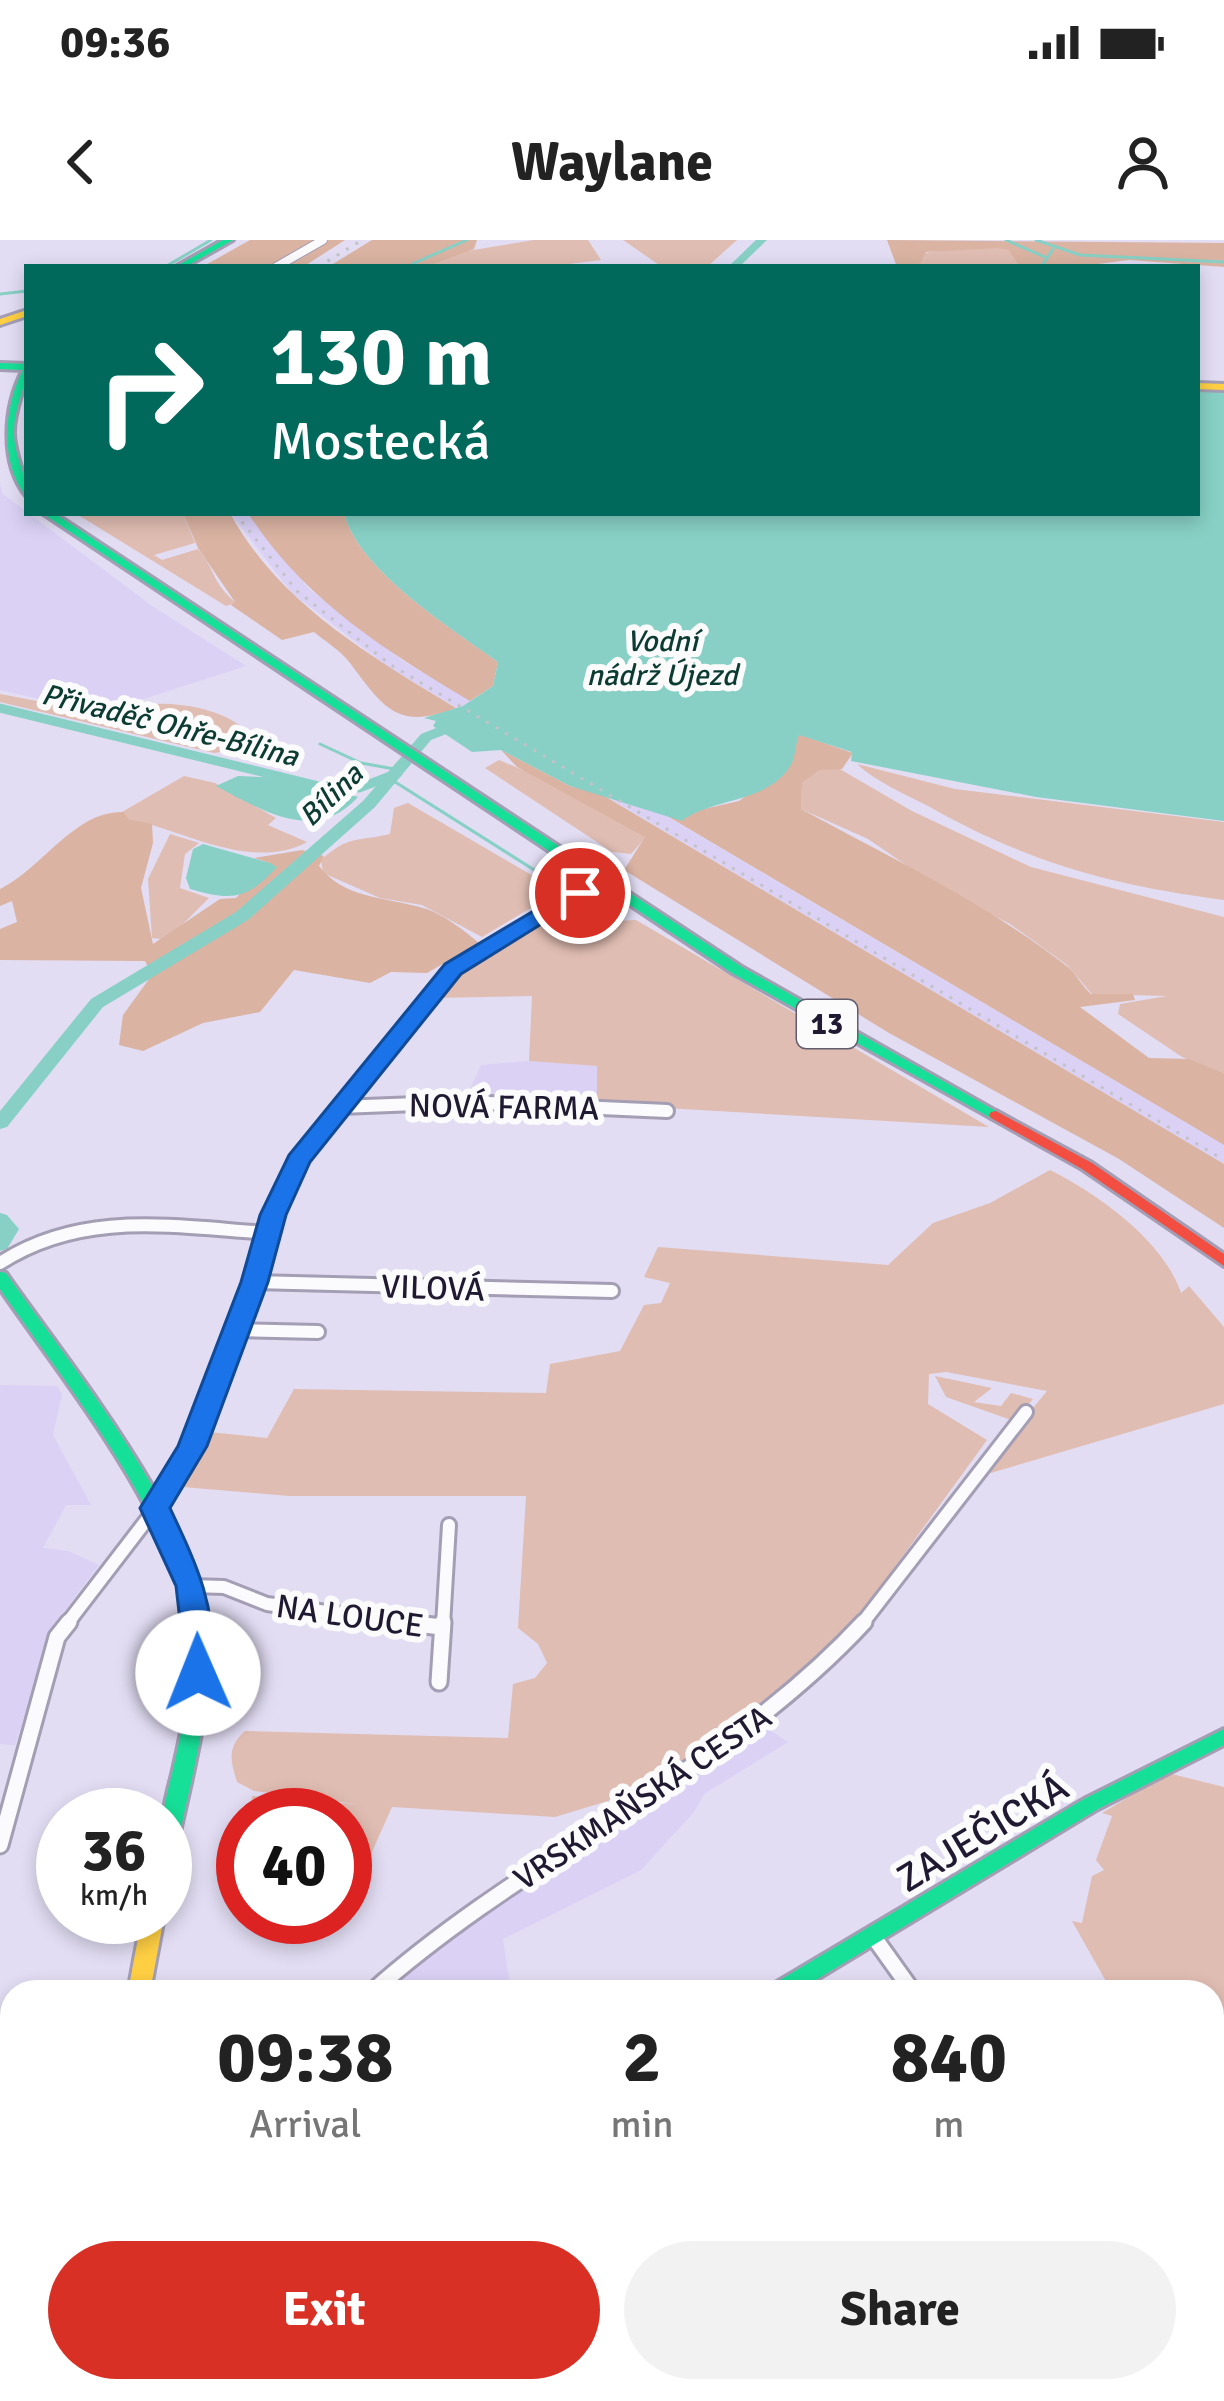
<!DOCTYPE html>
<meta charset="utf-8">
<style>
body{margin:0;font-family:Signika,sans-serif;background:#f2f2f2;color:#222;height:100vh;display:flex;flex-direction:column;font-size:45px;white-space:nowrap}
*{box-sizing:border-box;margin:0}
p{font-size:39px;color:#767676}
.icon{flex:none;width:66px;height:66px;fill:none;stroke:currentColor;stroke-width:2;stroke-linecap:round;stroke-linejoin:round}
.map{position:relative;flex:1;overflow:hidden}
.details{position:absolute;left:0px;top:1740px;width:1224px;height:423px;display:flex;flex-direction:column;background:#fff;border-radius:36px 36px 0 0;box-shadow:0 6px 18px #0003}
.details>*{flex:none}
.banner{position:absolute;left:24px;top:24px;width:1176px;height:252px;border-radius:0px;box-shadow:0 6px 18px #0003;background:#00695c;color:#fff;overflow:hidden}
.speed{position:absolute;left:36px;top:1548px;display:flex;gap:24px;font-size:60px;font-weight:700;text-align:center}
.speed>*{display:grid;place-content:center;width:156px;height:156px;border-radius:50%;background:#fff;box-shadow:0 6px 18px #0003;line-height:1}
.speed small{font-size:30px;font-weight:400}
.speed .limit{border:18px solid #d22;background:#fff;color:#111}
.pin{position:absolute;display:grid;place-items:center;width:102px;height:102px;color:#fff;margin:-51px;border:6px solid #fff;border-radius:50%;box-shadow:0 3px 12px #0007}
.me{position:absolute;width:132px;margin:-66px;rotate:359deg;stroke-linejoin:round;filter:drop-shadow(0 0 9px #0008)}
.turn{display:flex;align-items:center;gap:42px;height:252px;padding:0 48px;font-size:54px}
.turn .icon{width:156px;height:156px;stroke-width:2.5}
.turn b{display:block;font-size:84px;line-height:102px}
.eta{display:flex;justify-content:space-evenly;align-items:center;height:204px;text-align:center}
.eta b{font-size:72px;font-weight:700;line-height:84px}
.action{display:flex;gap:24px;margin-top:auto;padding:24px 48px}
.action a{flex:1;height:138px;border-radius:72px;background:#d93025;color:#fff;font-size:48px;font-weight:700;line-height:138px;text-align:center}
.action a+a{background:#f2f2f2;color:#222}
.status{display:flex;justify-content:space-between;align-items:center;height:84px;padding:0 60px;background:#fff;direction:ltr}
.status svg{height:33px;fill:currentColor}
header{display:flex;justify-content:space-between;align-items:center;height:156px;padding:0 48px;background:#fff;font-size:54px;font-weight:700}
.map>svg:first-child{display:block}
</style>
<div class="status"><b>09:36</b><svg viewBox="0 0 49 12"><path d="M0 12V9h3v3zM5 12V6h3v6zM10 12V3h3v9zM15 12V0h3v12zM26 1h20v11H26zM47 4h2v5h-2z"/></svg></div>
<header><svg class="icon" aria-label="back" viewBox="0 0 24 24"><path d="M15 5l-7 7 7 7"/></svg>Waylane<svg class="icon" aria-label="person" viewBox="0 0 24 24"><circle cx="12" cy="8" r="4"/><path d="M4 21q1-7 8-7t8 7"/></svg></header>
<div class="map">
<svg width="1224" height="2161" viewBox="0 0 1224 2161">
<rect width="100%" height="100%" fill="#e2ddf3"/>
<path fill="#dad1f5" d="M 0,245 L 3,254 L 152,366 L 246,426 L 100,473 L 0,450 Z
M 230,273 L 248,273 L 309,349 L 403,421 L 1224,905 L 1224,924 L 387,426 L 292,353 Z
M 529,821 L 598,826 L 597,864 L 466,858 L 481,825 Z
M 0,1145 L 57,1146 L 62,1154 L 53,1195 L 91,1265 L 66,1265 L 43,1308 L 68,1311 L 99,1325 L 54,1385 L 15,1505 L 0,1504 Z
M 762,1485 L 788,1502 L 704,1554 L 694,1572 L 641,1630 L 503,1699 L 511,1752 L 378,1752 L 445,1693 Z
M 1212,2003 L 1224,2007 L 1224,2161 L 1169,2161 L 1169,2151 L 1212,2151 Z"/>
<path fill="#e0bdb2" d="M 534,0 L 588,0 L 601,20 L 545,27 L 425,27 L 461,12 Z
M 623,0 L 737,0 L 707,27 L 662,27 Z
M 1013,1 L 1020,27 L 918,27 L 924,13 Z
M 75,273 L 183,273 L 195,303 L 154,315 L 162,320 L 198,309 C 217,332 210,340 236,363 L 226,366 Z
M 0,454 L 100,473 C 141,458 211,460 244,489 L 242,497 L 233,500 L 238,509 L 214,513 L 0,462 Z
M 499,520 L 551,542 L 646,597 L 631,614 L 612,612 L 485,528 Z
M 857,524 L 955,549 L 1224,582 L 1224,660 C 1110,645 1029,623 928,566 C 905,554 876,542 857,524 Z
M 838,528 L 912,571 L 1031,627 L 1224,677 L 1224,833 L 1182,817 L 1118,774 L 1120,764 L 1167,756 L 1092,754 L 1067,725 L 1010,684 L 941,649 L 868,599 L 801,569 L 802,543 L 820,530 Z
M 184,536 L 215,543 L 276,578 L 268,585 L 307,602 C 252,632 183,590 129,579 L 122,572 Z
M 408,563 L 559,651 L 482,697 L 422,665 L 380,658 L 323,633 L 321,620 C 350,594 358,602 390,594 L 394,568 Z
M 170,594 L 199,603 L 185,614 L 180,648 L 209,658 L 167,700 L 152,698 L 148,639 Z
M 636,680 L 989,887 L 597,864 L 597,826 L 529,821 L 532,756 L 435,758 L 465,726 L 538,685 Z
M 1050,930 C 1098,954 1164,1001 1181,1053 L 1189,1046 L 1224,1087 L 1224,1164 L 977,1237 L 1047,1151 L 946,1132 L 929,1134 L 928,1164 L 987,1200 L 852,1386 L 774,1467 L 634,1553 L 555,1577 L 392,1567 L 367,1623 L 345,1621 L 345,1575 L 250,1575 L 252,1556 L 357,1564 L 254,1551 L 237,1542 C 230,1520 227,1507 245,1491 L 508,1498 L 513,1444 L 535,1438 L 547,1423 L 538,1404 L 518,1388 L 526,1256 L 289,1256 L 183,1247 L 209,1192 L 267,1198 L 294,1149 L 546,1153 L 550,1124 L 620,1111 L 644,1065 L 661,1063 L 670,1043 L 644,1037 L 658,1007 L 888,1025 L 933,983 L 990,963 Z
M 935,1136 L 992,1148 L 974,1162 L 1001,1166 L 1011,1153 L 1033,1159 L 1014,1181 L 946,1157 Z
M 1168,1533 L 1224,1547 L 1224,1787 L 1212,1784 L 1212,1752 L 1112,1752 L 1072,1681 L 1082,1683 L 1092,1636 L 1104,1630 L 1096,1620 L 1112,1576 L 1102,1573 Z"/>
<path fill="#dab3a2" d="M 250,0 L 345,0 L 303,27 L 202,27 Z
M 372,0 L 477,0 L 474,9 L 425,27 L 328,27 Z
M 887,0 L 1224,3 L 1224,27 L 1129,20 L 1098,24 L 1119,27 L 1020,27 L 1009,10 L 998,8 L 926,12 L 918,27 L 897,27 Z
M 183,273 L 230,273 C 278,363 372,417 456,468 C 397,491 383,467 350,423 C 341,411 325,401 314,392 L 282,400 L 231,365 L 235,362 L 198,308 Z
M 248,273 L 344,273 C 358,330 451,388 498,422 L 493,446 L 470,461 C 384,410 303,359 248,273 Z
M 798,494 L 853,513 L 842,529 L 820,530 L 802,543 L 801,569 C 891,618 988,664 1068,727 C 1077,735 1081,745 1091,754 L 1133,754 L 1135,760 L 1080,767 L 1149,818 L 1189,819 L 1224,833 L 1224,905 L 657,570 L 682,580 L 695,571 L 739,561 L 792,522 Z
M 501,510 L 570,546 L 601,554 L 1224,924 L 1224,988 L 1119,919 L 889,793 L 624,630 L 645,597 L 517,527 Z
M 123,572 L 129,579 L 152,584 L 153,603 L 141,648 L 153,704 L 220,659 L 236,658 L 270,623 L 254,618 L 302,610 L 324,616 L 319,626 C 344,659 386,657 423,668 C 442,673 465,691 479,703 L 427,733 L 391,732 L 370,743 L 294,730 L 260,772 L 203,783 L 143,811 L 119,805 L 123,775 L 152,735 L 145,721 L 0,720 L 0,689 L 17,682 L 12,661 L 0,666 L 0,649 C 43,628 74,571 123,572 Z"/>
<path fill="#88d0c5" d="M 1197,150 L 1224,151 L 1224,581 L 1036,557 L 851,521 L 852,512 L 799,495 C 796,502 795,516 792,523 C 770,564 712,557 682,581 L 570,546 L 501,510 L 472,512 L 433,486 L 436,481 L 424,478 L 463,466 L 493,446 L 498,422 C 451,388 358,330 344,273 L 1197,273 Z
M 238,536 L 283,538 L 358,557 C 315,604 263,571 216,546 Z
M 203,604 L 270,623 L 277,627 C 247,660 232,661 190,649 L 186,638 L 193,609 Z"/>
<g fill="none" stroke-linecap="round" stroke-linejoin="round">
<path stroke="#88d0c5" stroke-width="3" d="M 1006,0 L 1047,18
M 1036,0 L 1080,15 L 1224,22
M 412,24 L 467,0
M 165,27 L 211,0
M 1041,27 L 1053,9
M 0,54 L 27,51
M 320,504 L 361,523 L 400,530
M 392,540 L 558,645"/>
<path stroke="#88d0c5" stroke-width="9" d="M 0,468 L 319,546 L 359,548 L 398,533"/>
<path fill="#88d0c5" fill-rule="evenodd" d="M 756,0 L 767,0 L 739,27 L 728,27 Z
M 464,477 L 469,479 L 469,485 L 431,500 L 375,567 L 248,680 L 103,767 L 7,887 L 0,889 L 0,871 L 91,759 L 236,672 L 363,561 L 421,494 Z
M 0,973 L 7,975 L 19,989 L 7,1009 L 0,1011 Z"/>
<defs>
<path id="street-far3" d="M 276,27 L 323,0"/>
<path id="street-far2" d="M 401,793 L 453,729 L 580,653"/>
<path id="street-far1" d="M 340,867 L 468,862 L 667,871
M 0,1023 C 83,969 175,987 269,993
M 254,1042 L 612,1051
M 236,1090 L 318,1092
M 191,1346 L 224,1347 L 267,1364 L 423,1385
M 66,1385 L 155,1269 L 192,1206 L 254,1042 L 273,975 L 298,921 L 404,790
M 443,1385 L 449,1285
M 861,1385 L 1026,1172"/>
<path id="street" d="M 400,1382 L 441,1387
M 439,1442 L 443,1382
M 0,1605 L 57,1397 L 69,1382
M 873,1696 L 913,1752
M 372,1752 C 527,1614 722,1535 864,1382
M 1212,1989 L 1224,1993
M 0,2148 L 12,2147
M 22,2161 L 25,2151"/>
<path id="fast" d="M 223,0 L 233,0 L 185,27 L 175,27 Z
M 0,123 L 27,124 C 27,147 14,167 14,191 C 13,214 27,234 27,257 C 0,225 3,168 23,130 L 0,129 Z
M 42,273 L 54,273 L 742,727 L 1003,875 L 996,879 L 991,878 L 732,733 Z
M 0,1032 L 6,1033 C 72,1128 208,1291 209,1407 C 210,1477 189,1547 175,1615 L 172,1621 L 165,1623 C 165,1606 163,1584 164,1570 C 166,1555 171,1540 174,1525 C 183,1487 190,1447 190,1408 C 190,1294 63,1141 0,1049 Z
M 1224,1489 L 1224,1505 L 1098,1569 L 796,1752 L 767,1752 L 770,1746 L 1084,1559 Z"/>
<path id="slow" d="M 27,70 L 27,76 L 0,85 L 0,79 Z
M 1197,143 L 1224,144 L 1224,150 L 1197,149 Z
M 142,1677 L 164,1677 L 150,1752 L 128,1752 Z
M 12,1991 L 12,2013 L 0,2018 L 0,1996 Z
M 89,2151 L 113,2151 L 112,2161 L 88,2161 Z"/>
<path id="jam" d="M 996,871 L 1092,923 L 1224,1014 L 1224,1026 L 1082,929 L 991,878 L 989,875 L 991,872 Z"/>
</defs>
<use href="#street-far3" stroke="#a39eb4" stroke-width="10"/>
<use href="#street-far2" stroke="#a39eb4" stroke-width="14"/>
<use href="#street-far1" stroke="#a39eb4" stroke-width="18"/>
<use href="#street" stroke="#a39eb4" stroke-width="21"/>
<use href="#fast" stroke="#a39eb4" stroke-width="6"/>
<use href="#slow" stroke="#a39eb4" stroke-width="6"/>
<use href="#jam" stroke="#a39eb4" stroke-width="6"/>
<use href="#street-far3" stroke="#fbfafd" stroke-width="8"/>
<use href="#street-far2" stroke="#fbfafd" stroke-width="9"/>
<use href="#street-far1" stroke="#fbfafd" stroke-width="12"/>
<use href="#street" stroke="#fbfafd" stroke-width="15"/>
<use href="#fast" fill="#16e098" fill-rule="evenodd"/>
<use href="#slow" fill="#ffcf43" fill-rule="evenodd"/>
<use href="#jam" fill="#f24e42" fill-rule="evenodd"/>
<path stroke="#c3c2c8" stroke-width="3" stroke-dasharray="3 8" stroke-linecap="butt" d="M 318,27 L 362,0
M 235,273 L 297,351 L 391,425 L 1224,920"/>
</g>
<path fill="#1a73e8" stroke="#114b97" stroke-width="3" d="M 572,648 L 591,653 L 461,734 L 310,922 L 286,975 L 268,1042 L 207,1206 L 170,1268 C 199,1330 215,1364 214,1433 L 198,1444 L 187,1441 L 176,1346 L 140,1268 L 178,1206 L 241,1042 L 260,975 L 289,915 L 445,724 Z"/>
<g text-anchor="middle" stroke-width="12" stroke-linejoin="round" paint-order="stroke">
<g font-size="30" font-style="italic" fill="#0b3b31" stroke="#fbfbfb">
<text x="662" y="411">Vodní<tspan x="662" dy="34">nádrž Újezd</tspan></text>
<text transform="translate(170 485) rotate(14)" y="10">Přivaděč Ohře-Bílina</text>
<text transform="translate(331 555) rotate(-44)" y="10">Bílina</text>
</g>
<rect fill="#fbfbfb" stroke="#625d6e" stroke-width="3" x="797" y="760" width="60" height="48" rx="9"/>
<g font-size="30" font-weight="bold" fill="#201932">
<text x="827" y="794">13</text>
</g>
<g font-size="33" fill="#201932" stroke="#fbfbfb">
<text transform="translate(504 866) rotate(1)" y="12">NOVÁ FARMA</text>
<text transform="translate(433 1047) rotate(2)" y="12">VILOVÁ</text>
<text transform="translate(350 1375) rotate(8)" y="12">NA LOUCE</text>
<text transform="translate(642 1557) rotate(-34)" y="12">VRSKMAŇSKÁ CESTA</text>
</g>
<g font-size="39" fill="#201932" stroke="#fbfbfb">
<text transform="translate(982 1592) rotate(-31)" y="14">ZAJEČICKÁ</text>
</g>
</g>
</svg>
<div class="speed"><div>36<small>km/h</small></div><div class="limit">40</div></div>
<div class="pin" style="left:580px;top:653px;background:#d93025"><svg class="icon" aria-label="arrive" viewBox="0 0 24 24"><path d="M6 21V4h12l-3 4 3 4H6"/></svg></div>
<svg class="me" style="left:198px;top:1433px" viewBox="-20 -20 40 40"><circle r="19" fill="#fff"/><path d="M0-13L10 11 0 6-10 11z" fill="#1a73e8"/></svg>
<div class="banner">
<div class="turn"><svg class="icon" aria-label="right" viewBox="0 0 24 24"><path d="M7 20v-9h11M14 6l5 5-5 5"/></svg><div><b>130 m</b>Mostecká</div></div>
</div>
<section class="details">
<div class="eta">
<div><b>09:38</b><p>Arrival</p></div>
<div><b>2</b><p>min</p></div>
<div><b>840</b><p>m</p></div>
</div>
<div class="action"><a>Exit</a><a>Share</a></div>
</section>
</div>
